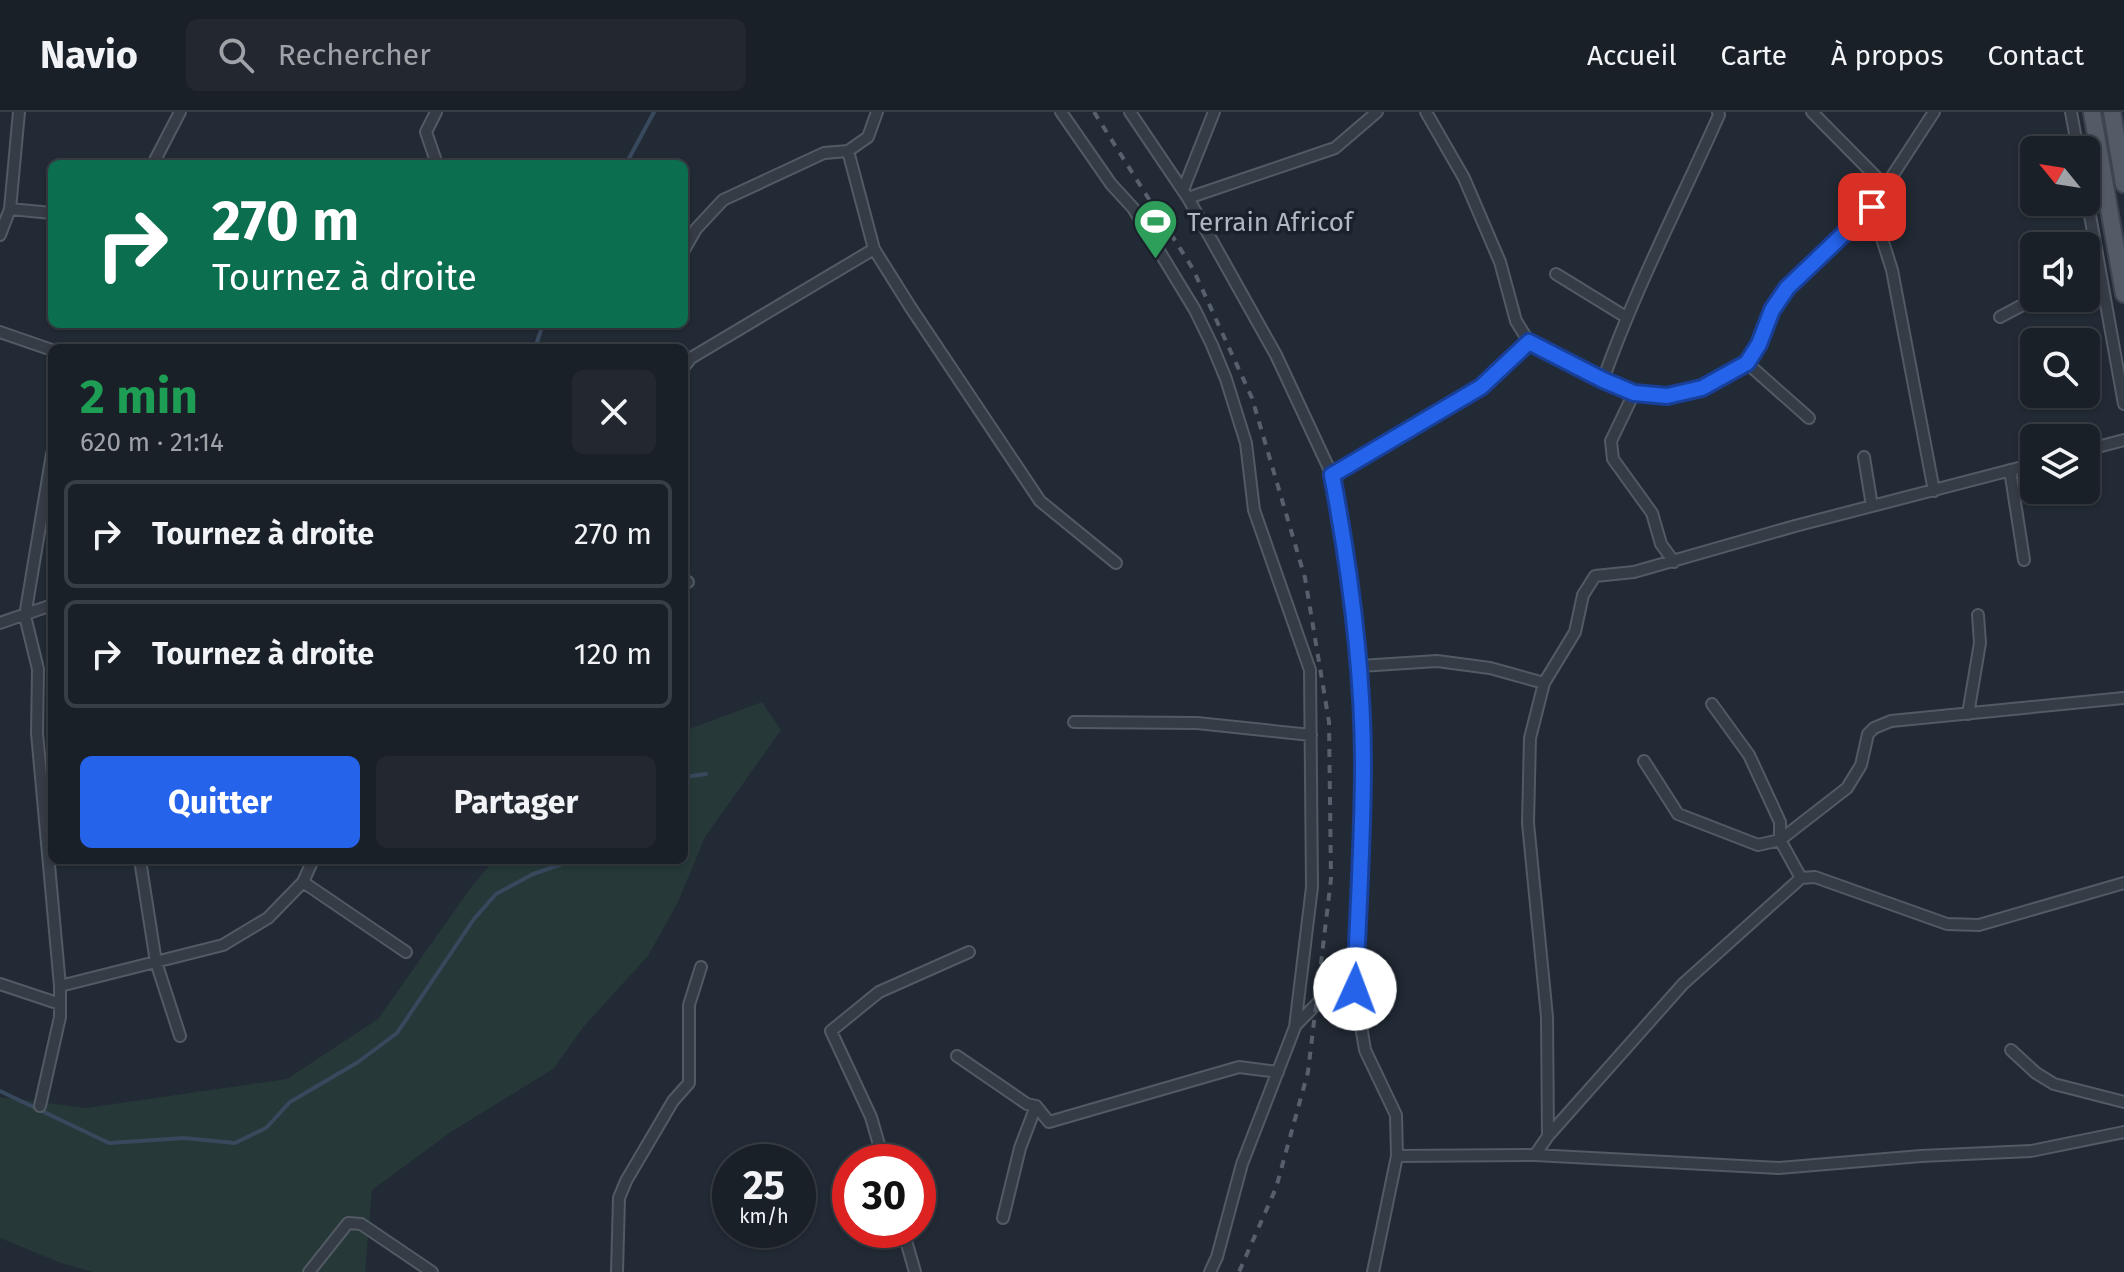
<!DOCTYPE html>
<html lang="fr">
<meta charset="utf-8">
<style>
body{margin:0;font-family:"Fira Sans",sans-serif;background:#232830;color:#f1f3f6;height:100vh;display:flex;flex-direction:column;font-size:30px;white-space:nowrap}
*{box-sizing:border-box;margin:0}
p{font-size:26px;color:#9fa3a8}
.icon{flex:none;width:44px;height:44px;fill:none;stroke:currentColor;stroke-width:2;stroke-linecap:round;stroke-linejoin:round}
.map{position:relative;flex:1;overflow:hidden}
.details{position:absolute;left:48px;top:232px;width:640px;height:520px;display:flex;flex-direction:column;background:#1a2028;border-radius:12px;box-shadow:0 2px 6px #0004,0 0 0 2px #383e45}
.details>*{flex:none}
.top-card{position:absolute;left:48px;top:48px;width:640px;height:168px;border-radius:12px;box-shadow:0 2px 6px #0004,0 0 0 2px #383e45;background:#0b6e4f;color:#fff;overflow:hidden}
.needle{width:52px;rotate:300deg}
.buttons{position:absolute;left:2020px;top:24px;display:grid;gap:16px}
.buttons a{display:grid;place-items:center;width:80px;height:80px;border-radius:12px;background:#1a2028;box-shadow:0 2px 6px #0004,0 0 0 2px #383e45;font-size:40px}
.speed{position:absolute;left:712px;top:1032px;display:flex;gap:16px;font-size:40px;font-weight:700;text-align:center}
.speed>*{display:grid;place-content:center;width:104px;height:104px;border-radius:50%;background:#1a2028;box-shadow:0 2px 6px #0004,0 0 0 2px #383e45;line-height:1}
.speed small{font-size:20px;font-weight:400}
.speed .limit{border:12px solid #d22;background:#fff;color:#111}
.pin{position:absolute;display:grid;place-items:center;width:68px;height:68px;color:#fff;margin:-34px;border-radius:16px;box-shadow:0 4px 12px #0006}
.me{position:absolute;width:88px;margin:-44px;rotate:2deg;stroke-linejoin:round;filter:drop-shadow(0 0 6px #0008)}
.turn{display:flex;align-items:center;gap:28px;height:168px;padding:0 32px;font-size:36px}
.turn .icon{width:104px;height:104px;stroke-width:2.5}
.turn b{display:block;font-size:56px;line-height:68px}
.round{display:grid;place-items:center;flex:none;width:84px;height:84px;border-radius:12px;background:#232830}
.head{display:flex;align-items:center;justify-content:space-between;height:136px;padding:0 32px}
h1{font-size:48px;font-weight:700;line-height:60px;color:#1e9e55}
.button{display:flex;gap:16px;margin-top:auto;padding:16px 32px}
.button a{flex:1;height:92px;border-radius:12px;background:#2563eb;color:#fff;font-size:32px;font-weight:700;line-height:92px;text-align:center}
.button a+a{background:#232830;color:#f1f3f6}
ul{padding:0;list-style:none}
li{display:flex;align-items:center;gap:24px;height:108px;margin:0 16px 12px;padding:0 16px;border:4px solid #383e45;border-radius:12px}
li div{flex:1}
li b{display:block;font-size:30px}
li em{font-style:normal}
header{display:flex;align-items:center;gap:48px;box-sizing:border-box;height:112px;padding:0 40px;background:#1a2028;border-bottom:2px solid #383e45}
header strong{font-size:38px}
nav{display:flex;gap:44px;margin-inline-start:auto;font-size:28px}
.search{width:560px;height:72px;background:#232830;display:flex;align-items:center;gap:20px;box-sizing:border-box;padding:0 28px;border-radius:12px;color:#9fa3a8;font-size:30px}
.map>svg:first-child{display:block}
</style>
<header>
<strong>Navio</strong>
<div class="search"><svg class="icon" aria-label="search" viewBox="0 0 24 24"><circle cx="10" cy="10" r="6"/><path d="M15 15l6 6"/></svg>Rechercher</div>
<nav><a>Accueil</a><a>Carte</a><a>À propos</a><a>Contact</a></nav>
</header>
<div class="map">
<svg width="2124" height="1160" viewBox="0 0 2124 1160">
<rect width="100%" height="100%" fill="#222a35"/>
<path fill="#263838" d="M 762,590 L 781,618 L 705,725 L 677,792 L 648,844 L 585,913 L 553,957 L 451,1020 L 372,1078 L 365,1160 L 93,1160 L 61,1151 L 0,1126 L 0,985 L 86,996 L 287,967 L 378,907 L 472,774 L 494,748 L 684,748 L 684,619 Z"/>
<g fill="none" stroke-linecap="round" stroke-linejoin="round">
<path stroke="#38485d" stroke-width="4" d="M 626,52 L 654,0
M 535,236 L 543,212
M 684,665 L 706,662
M 0,979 L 109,1031 L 184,1026 L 235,1031 L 266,1016 L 290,990 L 358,950 L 397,921 L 474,807 L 496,782 L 533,762 L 574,748"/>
<defs>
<path id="minor" d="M 436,0 L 426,20 L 437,52
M 877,0 L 868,25 L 848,39 L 874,137 L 911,196 L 1040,389 L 1116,451
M 1061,0 L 1111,72 L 1133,96 L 1195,198 L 1212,233 L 1226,267 L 1246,331 L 1254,398 L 1310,558 L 1312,775 L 1295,915 L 1242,1052 L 1217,1145 L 1210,1160
M 1130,0 L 1188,86 L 1276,243 L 1332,363 L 1345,432 L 1360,554 L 1363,652 L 1355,877 L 1365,938 L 1396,1003 L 1397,1044
M 1426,0 L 1464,66 L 1500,150 L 1516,209 L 1529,230 L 1603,268 L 1634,281 L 1667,284 L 1702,276 L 1747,251 L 1759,232 L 1772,198 L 1787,176 L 1872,95 L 1934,0
M 1812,0 L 1886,75
M 2071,0 L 2078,38
M 153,52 L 180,0
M 1183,78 L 1214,0
M 2086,81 L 2124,292
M 1188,86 L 1335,36 L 1377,0
M 1872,95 L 1892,158 L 1934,379
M 10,97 L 52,101
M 0,123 L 10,97 L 19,0
M 684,138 L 696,117 L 723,88 L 824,41 L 848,39
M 1556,162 L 1626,205
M 2086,181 L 2102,178
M 2000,205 L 2030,189 L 2052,186
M 0,220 L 52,238
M 1747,251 L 1809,306
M 684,255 L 691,246 L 874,137
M 1603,268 C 1635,177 1680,91 1719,3 L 1718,0
M 1634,281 L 1611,329 L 1613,347 L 1652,401 L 1661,432 L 1674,450
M 2086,338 L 2124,328
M 1864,345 L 1872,394
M 2010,358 L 2024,448
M 1332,363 L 1481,275 L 1529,230
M 684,470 L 688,470
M 0,511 L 52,493
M 1360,554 L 1437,549 L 1490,556 L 1544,571 L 1575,520 L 1583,483 L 1595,464 L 1634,460 L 1795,414 L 2034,352
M 1544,571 L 1530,626 L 1528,711 L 1547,905 L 1548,1024
M 1712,592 L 1749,643 L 1780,710 L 1780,728 L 1801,766
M 1968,602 L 1980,531 L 1978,503
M 1074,610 L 1197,611 L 1311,623
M 1644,649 L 1678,702 L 1758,733 L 1780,728 L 1847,676 L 1861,653 L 1868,622 L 1874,616 L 1891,609 L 2124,586
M 140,748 L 156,850 L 180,924
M 303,770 L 406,840
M 0,872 L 60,892
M 60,874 L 223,833 L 268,806 L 303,770 L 313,748
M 1296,913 L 1356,852
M 2011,938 L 2036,961 L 2054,972 L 2124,990
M 957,944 L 1027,992 L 1036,994 L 1049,1010 L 1239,955 L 1278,960
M 40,994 L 60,905 L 60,874 L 37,621 L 38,557 L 25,504 L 52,342
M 1535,1043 L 1548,1024 L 1683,872 L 1801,766 L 1815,765 L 1947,812 L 1979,813 L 2124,771
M 884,1050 L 871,1005 L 831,919 L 879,880 L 969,840
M 1003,1106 L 1020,1036 L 1036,994
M 903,1118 L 915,1160
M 309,1160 L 348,1111 L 361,1112 L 432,1160
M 617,1160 L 619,1086 L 626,1069 L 673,989 L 689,971 L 689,893 L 701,855
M 1373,1160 L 1397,1044 L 1535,1043 L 1779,1056 L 1921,1044 L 2031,1039 L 2124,1020"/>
<path id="primary" d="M 2092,0 L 2124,182
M 2112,0 L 2124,72"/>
</defs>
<use href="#minor" stroke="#525a63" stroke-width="14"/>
<use href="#primary" stroke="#3e454f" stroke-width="20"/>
<use href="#minor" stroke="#353c46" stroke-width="10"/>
<use href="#primary" stroke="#535b66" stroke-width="16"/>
<path stroke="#57606c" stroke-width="4" stroke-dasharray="8 8" stroke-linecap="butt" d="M 1094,0 L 1193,157 L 1252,286 L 1305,466 L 1329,610 L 1331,767 L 1308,960 L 1276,1076 L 1239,1160"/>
</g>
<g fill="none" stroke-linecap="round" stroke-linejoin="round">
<defs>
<path id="route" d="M 1355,877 C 1358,802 1363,727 1363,652 C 1363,555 1350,458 1332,363 L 1481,275 L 1529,230 L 1603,268 L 1634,281 L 1667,284 L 1702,276 L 1747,251 L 1759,232 L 1772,198 L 1787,176 L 1872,95"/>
</defs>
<use href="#route" stroke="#184099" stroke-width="20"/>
<use href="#route" stroke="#2563eb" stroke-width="14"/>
</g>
<defs>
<symbol id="stadium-pin" viewBox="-11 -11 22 30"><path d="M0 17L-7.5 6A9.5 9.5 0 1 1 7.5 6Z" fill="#2e9e5b" stroke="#1a212a"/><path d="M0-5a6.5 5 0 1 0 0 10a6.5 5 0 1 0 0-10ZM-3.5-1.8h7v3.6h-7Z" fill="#fff"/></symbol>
</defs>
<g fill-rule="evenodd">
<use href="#stadium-pin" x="1130" y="84" width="51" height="69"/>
</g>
<g text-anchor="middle" stroke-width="7" stroke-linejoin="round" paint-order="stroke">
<g font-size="26" fill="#afb7c2" stroke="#1a212a" text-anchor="start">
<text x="1187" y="119">Terrain Africof</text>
</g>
</g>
</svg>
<div class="buttons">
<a><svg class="needle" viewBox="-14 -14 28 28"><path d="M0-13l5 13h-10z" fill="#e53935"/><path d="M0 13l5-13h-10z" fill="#9fa3a8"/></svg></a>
<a><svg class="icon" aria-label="sound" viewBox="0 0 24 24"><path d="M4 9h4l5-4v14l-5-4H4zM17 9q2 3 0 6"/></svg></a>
<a><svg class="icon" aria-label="search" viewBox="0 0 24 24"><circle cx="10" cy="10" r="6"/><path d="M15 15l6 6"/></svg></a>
<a><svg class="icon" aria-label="layers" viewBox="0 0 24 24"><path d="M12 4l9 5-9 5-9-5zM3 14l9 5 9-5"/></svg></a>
</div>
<div class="speed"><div>25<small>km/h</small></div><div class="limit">30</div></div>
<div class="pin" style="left:1872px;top:95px;background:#d93025"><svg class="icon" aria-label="arrive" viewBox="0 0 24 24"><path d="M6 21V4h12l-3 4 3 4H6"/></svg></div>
<svg class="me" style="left:1355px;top:877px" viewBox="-20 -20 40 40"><circle r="19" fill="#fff"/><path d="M0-13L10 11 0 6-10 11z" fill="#2563eb"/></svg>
<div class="top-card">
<div class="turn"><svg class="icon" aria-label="right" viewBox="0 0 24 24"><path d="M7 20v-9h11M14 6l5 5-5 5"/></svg><div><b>270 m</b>Tournez à droite</div></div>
</div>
<section class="details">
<div class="head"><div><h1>2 min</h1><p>620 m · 21:14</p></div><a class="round"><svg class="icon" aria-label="close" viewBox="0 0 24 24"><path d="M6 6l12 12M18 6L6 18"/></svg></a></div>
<ul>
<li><svg class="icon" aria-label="right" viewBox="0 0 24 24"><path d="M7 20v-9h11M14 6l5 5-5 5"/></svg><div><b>Tournez à droite</b></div><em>270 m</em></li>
<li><svg class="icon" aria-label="right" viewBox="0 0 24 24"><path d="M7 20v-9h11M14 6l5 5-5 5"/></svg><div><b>Tournez à droite</b></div><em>120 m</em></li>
</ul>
<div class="button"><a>Quitter</a><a>Partager</a></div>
</section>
</div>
